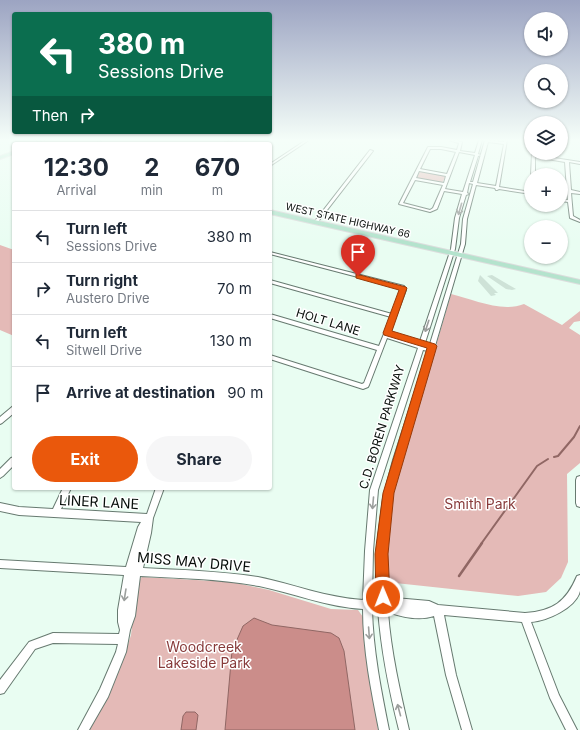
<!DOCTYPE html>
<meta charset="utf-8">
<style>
body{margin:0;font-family:Inter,sans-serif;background:#f6f6f7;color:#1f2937;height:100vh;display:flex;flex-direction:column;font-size:15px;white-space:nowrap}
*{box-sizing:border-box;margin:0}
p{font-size:13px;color:#747a83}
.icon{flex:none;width:22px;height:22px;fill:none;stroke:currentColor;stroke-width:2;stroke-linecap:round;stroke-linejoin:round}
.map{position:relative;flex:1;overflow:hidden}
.sheet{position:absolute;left:12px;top:142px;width:260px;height:348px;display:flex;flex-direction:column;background:#fff;border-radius:4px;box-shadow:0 1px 3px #0004}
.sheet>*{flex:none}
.hud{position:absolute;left:12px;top:12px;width:260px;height:122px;border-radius:4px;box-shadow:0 1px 3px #0004;background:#0b6e4f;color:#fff;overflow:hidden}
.fabs{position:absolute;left:524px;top:12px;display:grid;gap:8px}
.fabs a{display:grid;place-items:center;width:44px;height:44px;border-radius:50%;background:#fff;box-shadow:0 1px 3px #0004;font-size:20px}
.pin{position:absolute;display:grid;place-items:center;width:34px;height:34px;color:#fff;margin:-41px -17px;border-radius:50% 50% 50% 0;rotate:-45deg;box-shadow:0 0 4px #0007}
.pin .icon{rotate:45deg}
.me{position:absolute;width:44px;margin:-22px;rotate:359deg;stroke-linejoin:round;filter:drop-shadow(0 0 3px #0008)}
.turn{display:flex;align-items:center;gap:14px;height:84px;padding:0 20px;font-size:18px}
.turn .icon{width:52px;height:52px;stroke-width:2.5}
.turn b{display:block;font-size:28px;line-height:34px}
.then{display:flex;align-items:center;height:38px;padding:0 20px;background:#0003;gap:8px;font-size:15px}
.eta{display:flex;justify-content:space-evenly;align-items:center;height:68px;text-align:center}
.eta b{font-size:24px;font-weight:700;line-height:28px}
.action{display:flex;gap:8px;margin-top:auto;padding:8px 20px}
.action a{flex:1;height:46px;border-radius:24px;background:#ea580c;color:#fff;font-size:16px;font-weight:700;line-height:46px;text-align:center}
.action a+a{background:#f6f6f7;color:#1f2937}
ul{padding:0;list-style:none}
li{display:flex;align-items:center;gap:12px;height:52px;padding:0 20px;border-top:1px solid #e0e1e3}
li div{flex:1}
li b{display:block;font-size:15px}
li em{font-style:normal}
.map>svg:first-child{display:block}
</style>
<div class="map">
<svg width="580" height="730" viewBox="0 0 580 730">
<rect width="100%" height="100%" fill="#e9fdf2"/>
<path fill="#e4bab7" d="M 420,171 L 445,175 L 446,176 L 442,183 L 417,178 L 416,177 Z
M 0,245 L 14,250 L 14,336 L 0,330 Z
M 451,294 C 473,299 501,313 524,304 L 562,325 L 580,311 L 580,321 L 574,322 L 569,328 L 580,335 L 580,463 L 567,474 L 568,562 L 561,578 L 546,592 L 518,596 L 386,582 L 386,550 L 391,504 L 401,466 Z
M 142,577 L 232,582 L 269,590 L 331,609 L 358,610 L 363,617 L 378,730 L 89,730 L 120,669 L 131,635 L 137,582 Z"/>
<path fill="#cb8d8a" stroke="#906764" d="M 254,618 L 272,625 L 331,633 L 339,638 L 344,651 L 355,730 L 225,730 L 232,651 L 243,626 Z
M 186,712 L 195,712 L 198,715 L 196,730 L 181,730 L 183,716 Z"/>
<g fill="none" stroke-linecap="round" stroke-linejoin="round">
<path stroke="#906764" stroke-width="1" d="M 229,144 L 224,142 L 237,140"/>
<path stroke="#906764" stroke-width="2" d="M 554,457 L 558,456 L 574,437 L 580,426
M 481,544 L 537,466 L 548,459"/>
<path stroke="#906764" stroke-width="2.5" d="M 459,576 L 482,543"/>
</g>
<path fill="#cee2d7" d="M 480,275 L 498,293 L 494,293 L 496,295 L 491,296 L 478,281 Z
M 492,275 L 509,285 L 516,289 L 512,290 L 506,289 L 487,276 Z"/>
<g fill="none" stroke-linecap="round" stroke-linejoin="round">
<defs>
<path id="minor" d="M 306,140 L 309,140 L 270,166 L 270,164 Z
M 448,140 L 453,140 L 462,142 L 460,151 L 475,153 L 479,140 L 482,140 L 478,154 L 481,155 L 478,156 L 470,182 L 473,182 L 485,140 L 504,142 L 504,140 L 507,140 L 499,187 L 531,192 L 531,194 L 499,189 L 497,190 L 496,190 L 495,188 L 476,185 L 467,219 L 465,244 L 394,485 C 386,523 384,562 387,600 L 395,598 L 429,601 L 438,605 L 525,613 C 553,611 566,602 577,576 L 580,575 C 580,579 580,586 580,591 C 576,608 547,621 531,622 L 559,695 L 577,730 L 566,730 L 550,698 L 522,622 L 444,615 L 456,675 L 472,730 L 462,730 L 446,675 L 434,616 C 419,621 402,617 388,612 C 391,652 400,691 409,730 L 399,730 C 389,690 381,650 378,609 L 372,609 C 373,650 381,690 389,730 L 379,730 C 371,690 363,650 363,609 C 327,607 293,593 259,586 C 220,579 180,578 140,576 L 135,616 L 130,630 L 126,652 L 108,697 L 89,730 L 78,730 L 100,689 L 116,652 L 118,644 L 53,643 L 35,649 L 4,693 L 0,694 L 0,680 L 29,642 L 53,633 L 119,634 L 120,630 L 118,622 L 118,610 L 124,575 L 0,568 L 0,560 L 126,567 L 138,527 L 141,522 L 19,515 L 0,511 L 0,503 L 19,507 L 53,509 L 63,488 L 71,488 L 61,509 L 147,514 L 156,488 L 164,488 L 153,518 L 151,533 L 143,568 C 181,570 220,571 258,577 C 293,584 327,598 363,600 L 365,551 L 370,490 L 418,348 L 387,338 L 369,385 L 368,387 L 363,389 L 270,359 L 270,355 L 362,384 L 364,383 L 377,350 L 270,318 L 270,314 L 379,346 L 391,317 L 270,283 L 270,280 L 392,314 L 402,290 L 400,288 L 270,254 L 270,252 L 404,286 L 406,290 L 389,335 L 419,344 L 451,249 L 455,218 L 462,194 L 444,191 L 437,209 L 430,212 L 399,204 L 428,147 L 441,147 L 457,150 L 459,143 ZM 488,142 L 504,144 L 496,186 L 477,183 ZM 430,149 L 441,149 L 456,152 L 447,174 L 420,169 ZM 459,152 L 475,155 L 463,192 L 445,189 ZM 419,171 L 446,176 L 444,183 L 416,178 ZM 415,180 L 443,185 L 433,208 L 430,210 L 403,203 ZM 469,183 L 473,184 L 463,219 L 461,244 L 429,347 L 424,346 L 455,249 L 459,218 L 466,195 L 469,194 L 467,193 ZM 423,350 L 428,351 L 393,460 L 383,498 L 378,538 L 377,566 L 377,600 L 372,600 L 373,551 L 378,490 Z
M 370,150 L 373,151 L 317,223 L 315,223 L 315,221 Z
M 532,153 L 536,153 L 535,155 L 580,162 L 580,164 L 569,162 L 571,190 L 580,192 L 580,194 L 571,193 L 573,216 L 580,220 L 580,222 L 570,218 L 568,202 L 561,201 L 561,199 L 568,200 L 567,192 L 566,191 L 567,190 L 565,162 L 535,157 L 535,175 L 531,175 Z
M 14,406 L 14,413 L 2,423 L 0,424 L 0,417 L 12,407 Z
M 14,457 L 14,465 L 3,476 L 0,478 L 0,469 L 11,458 Z
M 580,476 L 580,507 L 577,506 L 576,503 L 576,480 L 577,477 Z"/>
<path id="major" d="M 39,140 L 45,140 L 37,144 L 32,144 Z
M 98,140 L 102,140 L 99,144 L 95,144 Z
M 14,151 L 14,154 L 0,159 L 0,156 Z
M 270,210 L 580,280 L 580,284 L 270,214 Z"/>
</defs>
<use href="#minor" stroke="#677a70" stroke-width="2"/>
<use href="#major" stroke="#dcdddd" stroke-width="2"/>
<use href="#minor" fill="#fff" fill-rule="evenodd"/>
<use href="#major" fill="#b4e3cd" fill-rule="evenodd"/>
</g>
<defs><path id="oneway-shaft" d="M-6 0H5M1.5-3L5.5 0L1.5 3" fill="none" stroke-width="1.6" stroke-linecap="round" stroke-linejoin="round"/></defs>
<g stroke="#9c9f9d">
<use href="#oneway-shaft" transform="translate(460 209) rotate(106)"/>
<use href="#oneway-shaft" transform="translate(427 326) rotate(108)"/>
<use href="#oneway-shaft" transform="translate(373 503) rotate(95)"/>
<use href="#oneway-shaft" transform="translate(125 595) rotate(99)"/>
<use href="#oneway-shaft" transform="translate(369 633) rotate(86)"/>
<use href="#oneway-shaft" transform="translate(399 710) rotate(-105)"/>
</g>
<linearGradient id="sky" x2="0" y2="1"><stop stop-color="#9ca4c2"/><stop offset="0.58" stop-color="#f5fef9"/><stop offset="1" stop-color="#f5fef9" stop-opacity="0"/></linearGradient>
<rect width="580" height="242" fill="url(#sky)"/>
<path fill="#ea580c" stroke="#983908" d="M 356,274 L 406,287 L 407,288 L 392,331 L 435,344 L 437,346 L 394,493 L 388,554 L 390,597 L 388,602 L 383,604 L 378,602 L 376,597 L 375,554 L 383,493 L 427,348 L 384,335 L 383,333 L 399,290 L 356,278 Z"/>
<g text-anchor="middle" stroke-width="3" stroke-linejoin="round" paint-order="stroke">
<g font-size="10" fill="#070e0a" stroke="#fff">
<text transform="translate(348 220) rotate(13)" y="4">WEST STATE HIGHWAY 66</text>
</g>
<g font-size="12" fill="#070e0a" stroke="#fff">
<text transform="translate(328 322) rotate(17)" y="4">HOLT LANE</text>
<text transform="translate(382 427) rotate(-73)" y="4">C.D. BOREN PARKWAY</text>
</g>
<g font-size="14" fill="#070e0a" stroke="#fff">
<text transform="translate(99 502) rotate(3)" y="5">LINER LANE</text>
<text transform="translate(194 562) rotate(5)" y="5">MISS MAY DRIVE</text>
</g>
<g font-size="14" fill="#883b3b" stroke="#fff">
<text x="480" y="509">Smith Park</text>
<text x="204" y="652">Woodcreek<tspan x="204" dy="16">Lakeside Park</tspan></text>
</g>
</g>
</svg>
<div class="fabs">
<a><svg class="icon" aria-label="sound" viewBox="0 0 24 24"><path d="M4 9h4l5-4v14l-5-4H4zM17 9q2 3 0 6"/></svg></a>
<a><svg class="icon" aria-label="search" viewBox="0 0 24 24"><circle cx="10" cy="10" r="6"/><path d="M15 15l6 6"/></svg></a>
<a><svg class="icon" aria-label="layers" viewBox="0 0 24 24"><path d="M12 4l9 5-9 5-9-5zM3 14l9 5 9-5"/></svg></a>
<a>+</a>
<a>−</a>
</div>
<div class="pin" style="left:358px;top:276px;background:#d93025"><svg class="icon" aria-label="arrive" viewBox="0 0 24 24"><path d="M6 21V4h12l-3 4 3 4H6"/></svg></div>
<svg class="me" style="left:383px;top:597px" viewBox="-20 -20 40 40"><circle r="17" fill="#ea580c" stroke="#fff" stroke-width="3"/><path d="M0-11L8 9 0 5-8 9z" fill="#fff"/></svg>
<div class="hud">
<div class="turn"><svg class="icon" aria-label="left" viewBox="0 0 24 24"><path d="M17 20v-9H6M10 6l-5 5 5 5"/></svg><div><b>380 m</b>Sessions Drive</div></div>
<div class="then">Then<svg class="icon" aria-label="right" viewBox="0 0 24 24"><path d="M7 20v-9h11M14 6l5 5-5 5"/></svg></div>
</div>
<section class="sheet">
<div class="eta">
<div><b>12:30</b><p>Arrival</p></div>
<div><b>2</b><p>min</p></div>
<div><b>670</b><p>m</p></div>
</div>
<ul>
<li><svg class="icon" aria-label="left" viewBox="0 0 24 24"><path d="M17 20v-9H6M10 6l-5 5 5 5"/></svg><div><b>Turn left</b><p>Sessions Drive</p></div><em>380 m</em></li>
<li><svg class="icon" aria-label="right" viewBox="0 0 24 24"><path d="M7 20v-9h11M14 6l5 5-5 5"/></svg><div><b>Turn right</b><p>Austero Drive</p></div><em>70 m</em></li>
<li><svg class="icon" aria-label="left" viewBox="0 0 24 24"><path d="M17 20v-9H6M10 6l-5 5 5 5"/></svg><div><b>Turn left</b><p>Sitwell Drive</p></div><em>130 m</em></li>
<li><svg class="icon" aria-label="arrive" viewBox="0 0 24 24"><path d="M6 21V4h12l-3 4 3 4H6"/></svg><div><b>Arrive at destination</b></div><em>90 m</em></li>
</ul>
<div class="action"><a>Exit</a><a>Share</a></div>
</section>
</div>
